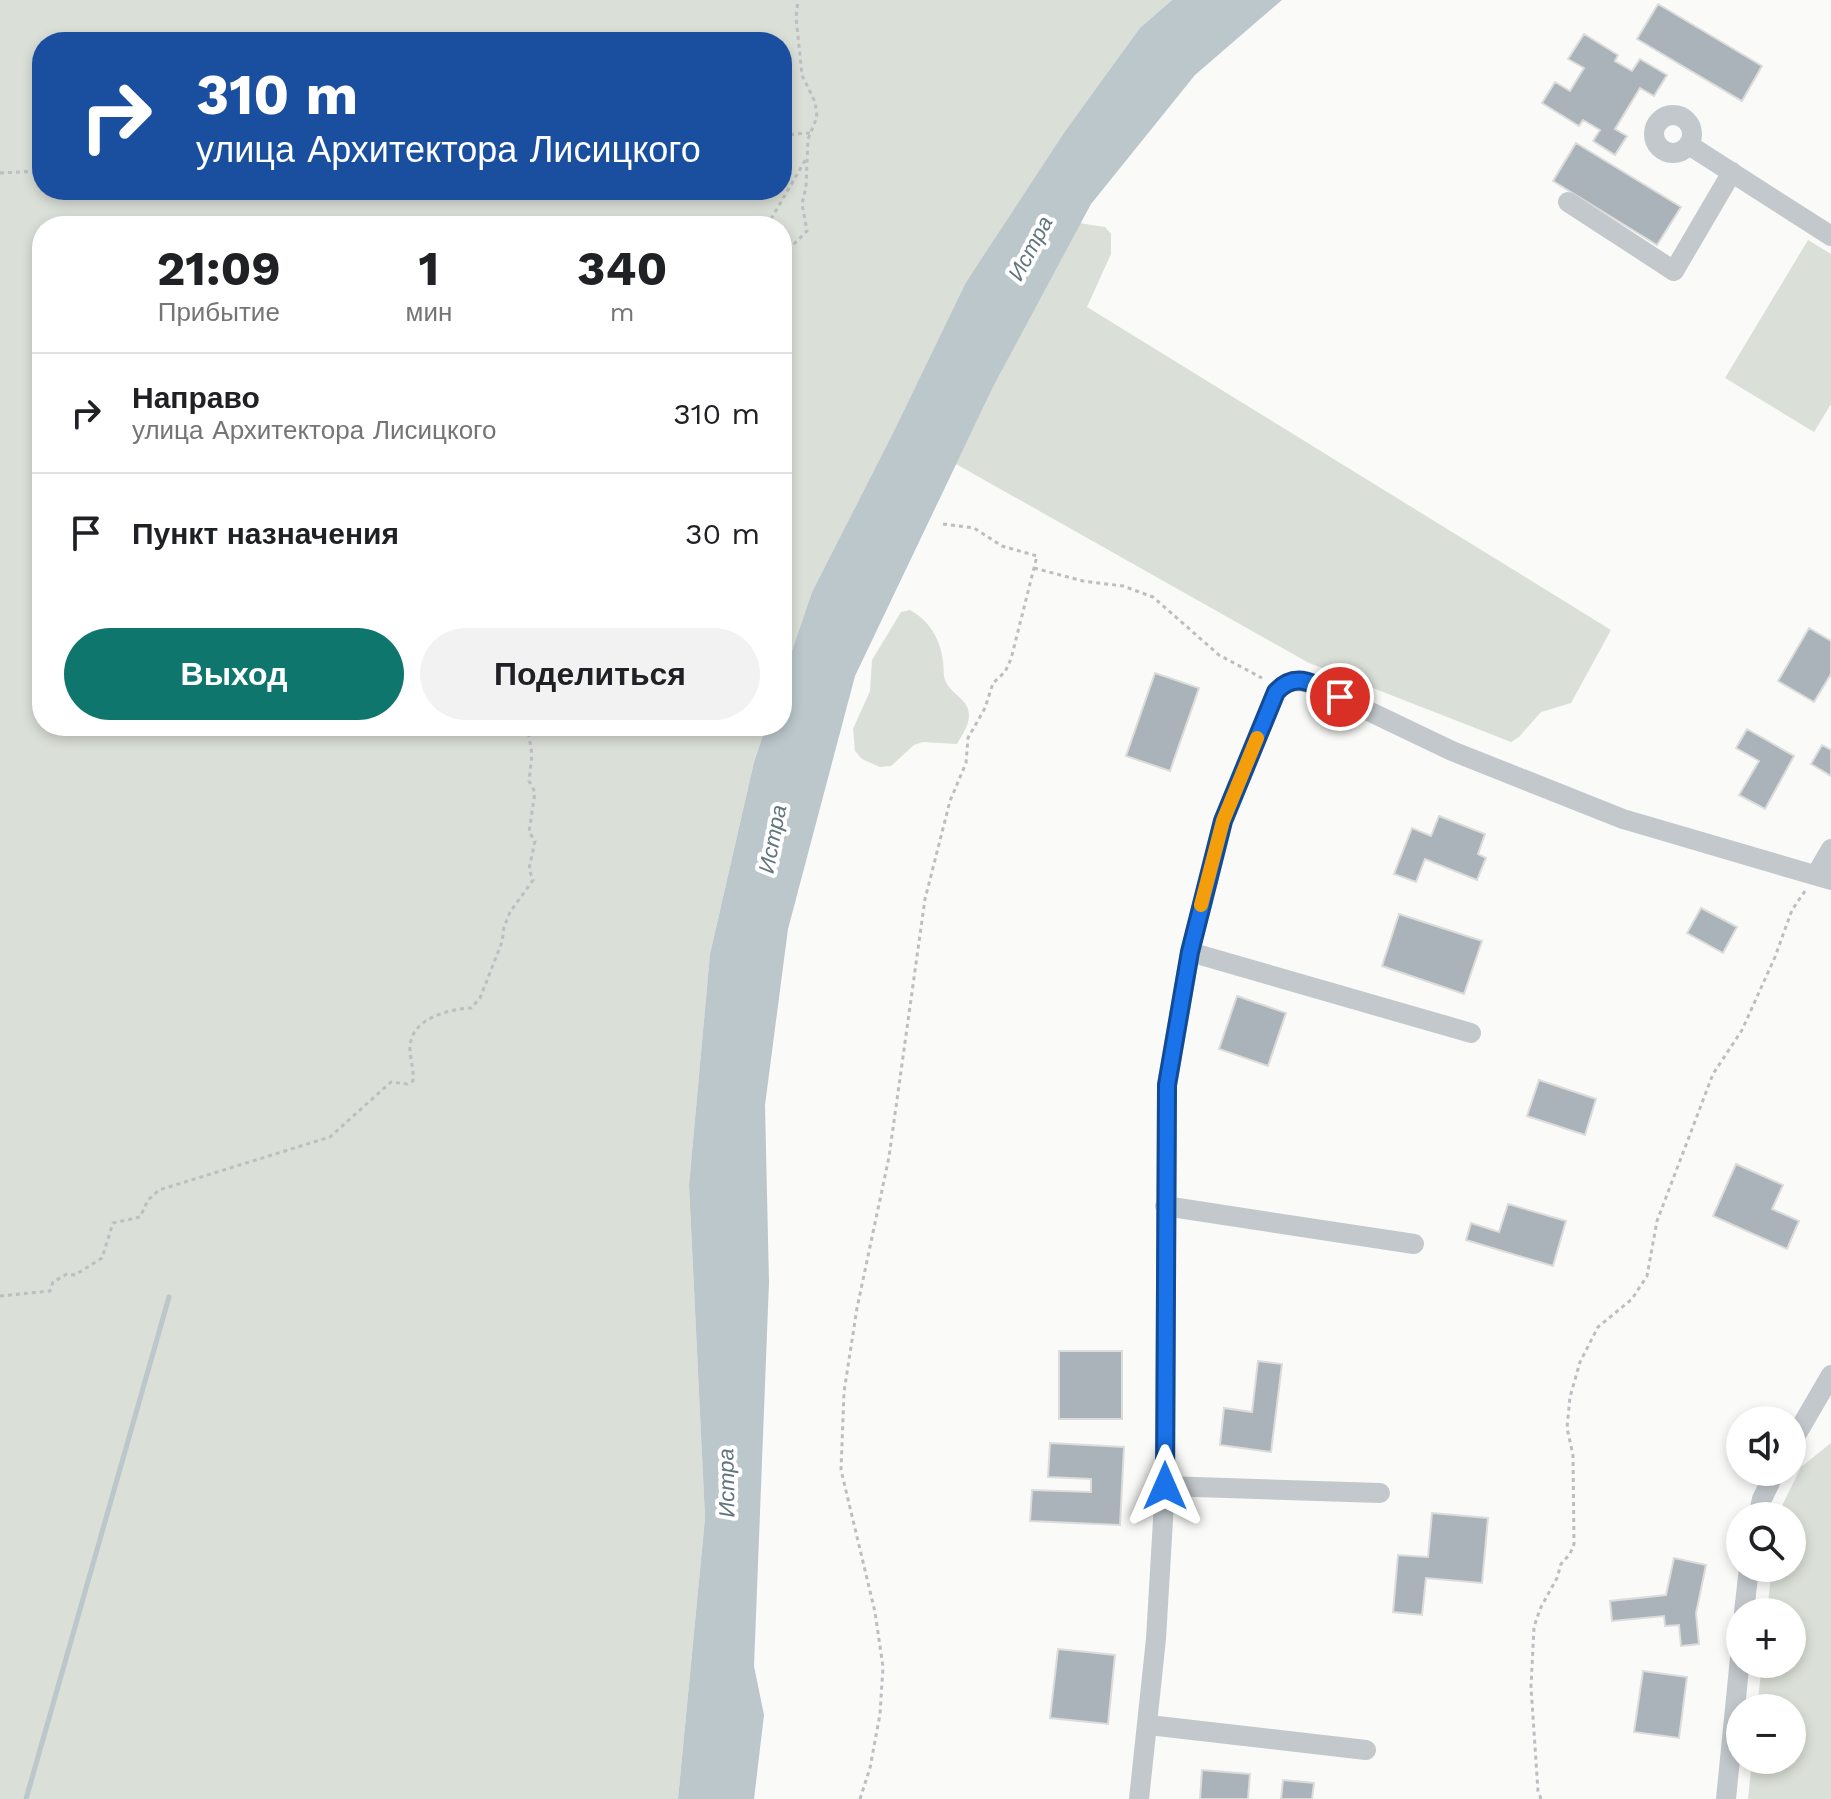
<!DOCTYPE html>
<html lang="ru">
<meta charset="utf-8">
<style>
body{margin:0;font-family:"Work Sans",sans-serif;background:#f2f2f2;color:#202124;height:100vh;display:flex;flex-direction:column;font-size:30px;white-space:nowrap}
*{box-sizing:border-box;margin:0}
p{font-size:26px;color:#757577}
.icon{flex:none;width:44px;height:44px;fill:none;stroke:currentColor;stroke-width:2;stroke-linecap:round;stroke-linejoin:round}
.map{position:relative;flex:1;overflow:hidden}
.details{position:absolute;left:32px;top:216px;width:760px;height:520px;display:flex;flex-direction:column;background:#fff;border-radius:32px;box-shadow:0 4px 12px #0003}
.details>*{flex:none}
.banner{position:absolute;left:32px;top:32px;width:760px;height:168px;border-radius:32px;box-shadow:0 4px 12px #0003;background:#1a4fa0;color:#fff;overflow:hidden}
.tools{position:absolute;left:1726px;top:1406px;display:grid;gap:16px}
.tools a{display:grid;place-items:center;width:80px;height:80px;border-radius:50%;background:#fff;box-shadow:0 4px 12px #0003;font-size:40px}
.pin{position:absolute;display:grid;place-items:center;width:68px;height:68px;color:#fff;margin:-34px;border:4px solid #fff;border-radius:50%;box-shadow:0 2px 8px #0007}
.me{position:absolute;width:88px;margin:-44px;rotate:0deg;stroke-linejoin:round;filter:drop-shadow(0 0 6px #0008)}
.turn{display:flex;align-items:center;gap:28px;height:168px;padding:0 32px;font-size:36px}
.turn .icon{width:104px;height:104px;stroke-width:2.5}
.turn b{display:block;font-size:56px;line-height:68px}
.eta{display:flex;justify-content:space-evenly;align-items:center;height:136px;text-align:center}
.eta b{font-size:48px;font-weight:700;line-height:56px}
.button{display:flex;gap:16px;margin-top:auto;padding:16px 32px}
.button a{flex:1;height:92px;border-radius:48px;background:#0f766e;color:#fff;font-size:32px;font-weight:700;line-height:92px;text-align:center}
.button a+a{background:#f2f2f2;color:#202124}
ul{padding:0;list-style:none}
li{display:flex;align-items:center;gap:24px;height:120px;padding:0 32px;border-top:2px solid #e0e0e0}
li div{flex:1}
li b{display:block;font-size:30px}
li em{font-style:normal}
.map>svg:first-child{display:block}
</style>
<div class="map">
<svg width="1831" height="1799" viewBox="0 0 1831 1799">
<rect width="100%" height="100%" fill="#fafaf8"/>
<path fill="#dadfd7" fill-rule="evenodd" d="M 0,0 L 1172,0 L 1140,28 L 965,284 L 893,433 L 812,592 L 782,680 L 782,226 L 42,226 L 42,726 L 766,726 L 754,762 L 710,954 L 689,1185 L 705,1518 L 678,1799 L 0,1799 ZM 42,42 L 782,42 L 782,190 L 42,190 Z
M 1079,223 L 1105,227 L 1111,234 L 1111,254 L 1087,307 L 1611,630 L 1571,703 L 1541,712 L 1519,737 L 1511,742 L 1309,663 L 956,464 L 993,387 Z
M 1808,240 L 1831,254 L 1831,404 L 1814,432 L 1725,378 Z
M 910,610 C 930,621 940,639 943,661 C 944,667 943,674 945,680 C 951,695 969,699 969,715 C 969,726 962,735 957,744 L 923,742 L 914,745 L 891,766 L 880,767 L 862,759 L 855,751 L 853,729 L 870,691 L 872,660 L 901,612 Z
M 1831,1443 L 1831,1799 L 1748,1799 L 1752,1760 L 1792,1760 L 1792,1708 L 1757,1708 L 1762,1664 L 1792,1664 L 1792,1612 L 1767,1612 L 1772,1568 L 1792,1568 L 1792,1516 L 1777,1516 L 1801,1467 Z"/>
<path fill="#bbc7cb" d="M 1172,0 L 1282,0 L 1195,75 L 1091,204 L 993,387 L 855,676 L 788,929 L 765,1105 L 769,1282 L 754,1666 L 764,1715 L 754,1799 L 678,1799 L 705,1518 L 689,1185 L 710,954 L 754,762 L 766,726 L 782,726 L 782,680 L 812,592 L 893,433 L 965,284 L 1064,133 L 1140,28 Z"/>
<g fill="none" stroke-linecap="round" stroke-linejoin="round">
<path stroke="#bbc7cb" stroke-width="5" d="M 26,1799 L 169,1297"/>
</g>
<path fill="#aab3b9" stroke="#dcdcda" stroke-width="2" d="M 1658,4 L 1762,66 L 1742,101 L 1637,39 Z
M 1584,34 L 1618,55 L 1615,61 L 1632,71 L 1640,59 L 1667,75 L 1654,96 L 1640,88 L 1615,129 L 1627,136 L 1615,155 L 1593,141 L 1600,130 L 1583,120 L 1579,126 L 1542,103 L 1555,82 L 1570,91 L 1584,68 L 1568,59 Z
M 1576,143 L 1681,207 L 1657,245 L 1553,181 Z
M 1809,628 L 1831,641 L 1831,674 L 1814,702 L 1778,681 Z
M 1155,673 L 1199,688 L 1170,771 L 1126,756 Z
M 1747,729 L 1794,756 L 1765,809 L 1739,795 L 1759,761 L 1736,748 Z
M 1822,745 L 1831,750 L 1831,776 L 1811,764 Z
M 1439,816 L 1485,834 L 1478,854 L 1486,858 L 1477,880 L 1425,859 L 1416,882 L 1394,874 L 1412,828 L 1431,836 Z
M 1701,908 L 1737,927 L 1723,953 L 1687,933 Z
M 1399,914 L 1482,941 L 1464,994 L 1382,966 Z
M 1237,996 L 1286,1013 L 1268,1066 L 1219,1049 Z
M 1539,1080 L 1596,1099 L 1585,1135 L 1527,1116 Z
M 1736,1164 L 1783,1185 L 1772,1209 L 1799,1221 L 1787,1249 L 1713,1216 Z
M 1508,1204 L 1566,1221 L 1553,1266 L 1466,1240 L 1471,1223 L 1499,1232 Z
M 1059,1351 L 1122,1351 L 1122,1419 L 1059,1419 Z
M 1258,1361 L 1282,1364 L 1271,1452 L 1220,1445 L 1224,1408 L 1252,1412 Z
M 1050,1443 L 1124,1447 L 1120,1525 L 1030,1521 L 1032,1490 L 1091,1492 L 1091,1479 L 1048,1477 Z
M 1432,1513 L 1488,1518 L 1482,1583 L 1426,1578 L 1422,1615 L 1393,1612 L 1398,1555 L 1428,1557 Z
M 1674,1558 L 1706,1565 L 1696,1613 L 1699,1644 L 1681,1646 L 1679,1625 L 1665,1626 L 1664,1616 L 1612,1621 L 1610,1601 L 1666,1595 Z
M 1058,1649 L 1115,1655 L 1108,1724 L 1050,1718 Z
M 1643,1671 L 1687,1677 L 1679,1738 L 1634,1732 Z
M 1202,1770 L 1250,1774 L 1248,1799 L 1200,1799 Z
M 1283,1780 L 1314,1783 L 1312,1799 L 1281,1799 Z"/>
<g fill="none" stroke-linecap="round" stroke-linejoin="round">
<path stroke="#bbbfc2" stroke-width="3" stroke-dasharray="4 4" stroke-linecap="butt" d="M 782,135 L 810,133
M 0,173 L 42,171
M 767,226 L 806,159
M 782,265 L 791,247 L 807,231 L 802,204 L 806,187 L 808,139 L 817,117 L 815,102 L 802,75 L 796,17 L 798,0
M 1034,568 L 1083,581 L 1123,586 L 1153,597 L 1219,655 L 1262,678
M 0,1296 L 50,1291 L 53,1282 L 67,1274 L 75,1275 L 102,1258 L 113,1223 L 140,1217 L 148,1200 L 159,1190 L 330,1137 L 391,1082 L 407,1084 L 413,1081 C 414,1069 410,1059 410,1048 C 410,1019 448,1009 471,1008 L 480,998 L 502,942 L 504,927 L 510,912 L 533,880 L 529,869 L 535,841 L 529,832 L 535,792 L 529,781 L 532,755 L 529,736 L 530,726
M 860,1799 L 870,1768 L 880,1714 L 883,1667 L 875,1612 L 841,1470 L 844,1392 L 857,1308 L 889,1157 L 925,899 L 950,801 L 966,763 L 968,738 L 985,708 L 993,683 L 1005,672 L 1011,659 L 1037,556 L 1002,546 L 974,528 L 943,524
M 1541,1799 L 1538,1791 L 1531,1687 L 1534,1627 L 1540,1609 L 1557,1578 L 1561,1564 L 1570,1554 L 1574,1544 L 1573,1455 L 1567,1428 L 1570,1397 L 1580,1362 L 1598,1327 L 1632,1299 L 1647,1276 L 1657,1221 L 1713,1074 L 1742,1030 L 1775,957 L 1792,910 L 1805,891"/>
<path stroke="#c3c8cc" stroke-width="20" d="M1654 134a19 19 0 1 1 38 0a19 19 0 1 1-38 0Z
M 1689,145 L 1831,236
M 1568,202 L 1674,271 L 1732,172
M 1816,875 L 1831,849
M 1190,952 L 1471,1033
M 1165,1206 L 1414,1244
M 1792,1442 L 1831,1375
M 1165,1486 L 1380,1493
M 1758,1516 L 1762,1499 L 1775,1472
M 1744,1612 L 1749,1568
M 1149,1725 L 1366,1750
M 1139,1799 L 1156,1639 L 1165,1486 L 1167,1085 L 1190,952 L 1223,821 L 1276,692 C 1287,680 1296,679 1312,684 L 1452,751 L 1623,819 L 1831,880
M 1726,1799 L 1740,1658"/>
</g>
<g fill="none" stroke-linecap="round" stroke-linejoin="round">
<defs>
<path id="route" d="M 1165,1486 L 1167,1085 L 1190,952 L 1223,821 L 1276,692 C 1297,669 1317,686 1340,697"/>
</defs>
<use href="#route" stroke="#114b97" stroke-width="20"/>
<use href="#route" stroke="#1a73e8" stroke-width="14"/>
<path stroke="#f59e0b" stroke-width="14" d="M 1201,905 L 1223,821 L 1257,738"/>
</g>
<g text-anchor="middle" stroke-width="8" stroke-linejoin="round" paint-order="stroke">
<g font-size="22" font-style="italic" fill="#60757c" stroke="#fff">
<text transform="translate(1030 248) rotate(-62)" y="8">Истра</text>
<text transform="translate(772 839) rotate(-79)" y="8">Истра</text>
<text transform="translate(726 1483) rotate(-91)" y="8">Истра</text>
</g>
</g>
</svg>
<div class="tools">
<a><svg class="icon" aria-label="sound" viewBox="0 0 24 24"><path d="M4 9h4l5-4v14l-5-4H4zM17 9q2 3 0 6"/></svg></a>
<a><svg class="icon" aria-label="search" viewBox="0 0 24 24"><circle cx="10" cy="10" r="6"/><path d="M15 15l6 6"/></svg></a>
<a>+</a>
<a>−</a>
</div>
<div class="pin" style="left:1340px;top:697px;background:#d93025"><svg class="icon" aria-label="arrive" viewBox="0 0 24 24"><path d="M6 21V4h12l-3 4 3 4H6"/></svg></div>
<svg class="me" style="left:1165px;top:1486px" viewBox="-20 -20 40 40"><path d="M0-17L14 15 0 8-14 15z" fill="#1a73e8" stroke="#fff" stroke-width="4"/></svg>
<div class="banner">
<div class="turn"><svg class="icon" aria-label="right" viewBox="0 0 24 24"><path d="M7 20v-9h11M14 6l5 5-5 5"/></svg><div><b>310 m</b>улица Архитектора Лисицкого</div></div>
</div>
<section class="details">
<div class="eta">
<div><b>21:09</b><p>Прибытие</p></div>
<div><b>1</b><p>мин</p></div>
<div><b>340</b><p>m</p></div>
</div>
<ul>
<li><svg class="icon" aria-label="right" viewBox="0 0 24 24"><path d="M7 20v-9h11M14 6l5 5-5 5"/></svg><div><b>Направо</b><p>улица Архитектора Лисицкого</p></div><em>310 m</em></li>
<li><svg class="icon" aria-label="arrive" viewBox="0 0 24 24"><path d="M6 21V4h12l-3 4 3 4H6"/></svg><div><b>Пункт назначения</b></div><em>30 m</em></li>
</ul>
<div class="button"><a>Выход</a><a>Поделиться</a></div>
</section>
</div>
